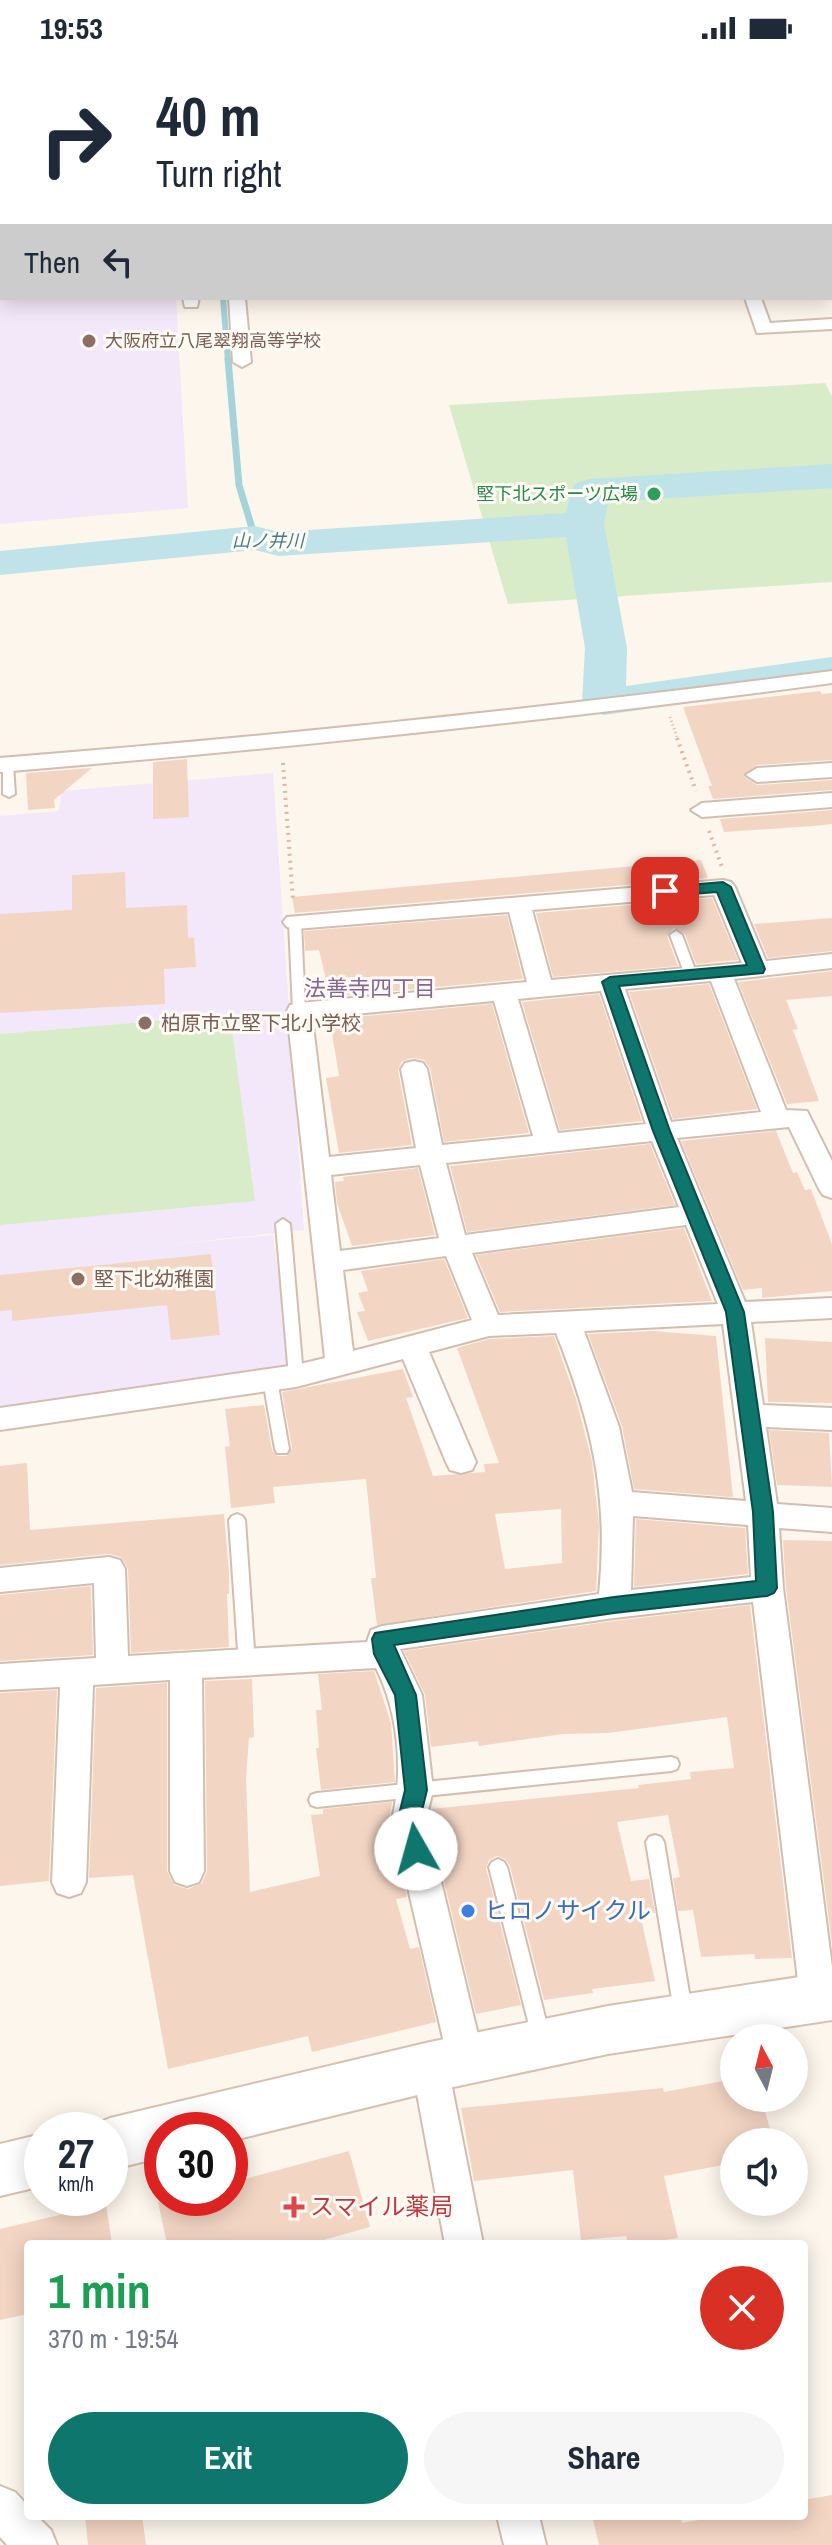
<!DOCTYPE html>
<meta charset="utf-8">
<style>
body{margin:0;font-family:"Archivo Narrow","Noto Sans JP",sans-serif;background:#f6f6f7;color:#1f2937;height:100vh;display:flex;flex-direction:column;font-size:30px;white-space:nowrap}
*{box-sizing:border-box;margin:0}
p{font-size:26px;color:#747a83}
.icon{flex:none;width:44px;height:44px;fill:none;stroke:currentColor;stroke-width:2;stroke-linecap:round;stroke-linejoin:round}
.map{position:relative;flex:1;overflow:hidden}
.side{position:absolute;left:24px;top:2184px;width:784px;height:280px;display:flex;flex-direction:column;background:#fff;border-radius:8px;box-shadow:0 4px 20px #0003}
.side>*{flex:none}
.top-card{position:absolute;left:0px;top:0px;width:832px;height:244px;box-shadow:0 4px 20px #0003;background:#fff;color:#1f2937;overflow:hidden}
.needle{width:52px;rotate:353deg}
.fabs{position:absolute;left:720px;top:1968px;display:grid;gap:16px}
.fabs a{display:grid;place-items:center;width:88px;height:88px;border-radius:50%;background:#fff;box-shadow:0 4px 20px #0003;font-size:40px}
.speed{position:absolute;left:24px;top:2056px;display:flex;gap:16px;font-size:40px;font-weight:700;text-align:center}
.speed>*{display:grid;place-content:center;width:104px;height:104px;border-radius:50%;background:#fff;box-shadow:0 4px 20px #0003;line-height:1}
.speed small{font-size:20px;font-weight:400}
.speed .limit{border:12px solid #d22;background:#fff;color:#111}
.pin{position:absolute;display:grid;place-items:center;width:68px;height:68px;color:#fff;margin:-34px;border-radius:16px;box-shadow:0 4px 12px #0006}
.me{position:absolute;width:88px;margin:-44px;rotate:353deg;stroke-linejoin:round;filter:drop-shadow(0 0 6px #0008)}
.turn{display:flex;align-items:center;gap:28px;height:168px;padding:0 24px;font-size:36px}
.turn .icon{width:104px;height:104px;stroke-width:2.5}
.turn b{display:block;font-size:56px;line-height:68px}
.then{display:flex;align-items:center;height:76px;padding:0 24px;background:#0003;gap:16px;font-size:30px}
.round{display:grid;place-items:center;flex:none;width:84px;height:84px;border-radius:42px;background:#f6f6f7}
.summary{display:flex;align-items:center;justify-content:space-between;height:136px;padding:0 24px}
h1{font-size:48px;font-weight:700;line-height:60px;color:#1e9e55}
.primary-button{display:flex;gap:16px;margin-top:auto;padding:16px 24px}
.primary-button a{flex:1;height:92px;border-radius:48px;background:#0f766e;color:#fff;font-size:32px;font-weight:700;line-height:92px;text-align:center}
.primary-button a+a{background:#f6f6f7;color:#1f2937}
.status{display:flex;justify-content:space-between;align-items:center;height:56px;padding:0 40px;background:#fff;direction:ltr}
.status svg{height:22px;fill:currentColor}
.map>svg:first-child{display:block}
</style>
<div class="status"><b>19:53</b><svg viewBox="0 0 49 12"><path d="M0 12V9h3v3zM5 12V6h3v6zM10 12V3h3v9zM15 12V0h3v12zM26 1h20v11H26zM47 4h2v5h-2z"/></svg></div>
<div class="map">
<svg width="832" height="2489" viewBox="0 0 832 2489">
<rect width="100%" height="100%" fill="#fdf6ec"/>
<path fill="#f3e8fa" d="M 0,137 L 2,242 L 176,242 L 188,452 L 0,468 Z
M 273,717 L 304,1174 L 164,1189 L 273,1179 L 290,1309 L 0,1352 L 0,760 L 59,755 L 61,735 Z"/>
<path fill="#d8ecc9" d="M 825,327 L 832,340 L 832,526 L 508,548 L 449,349 Z
M 230,959 L 255,1145 L 0,1169 L 0,978 Z"/>
<g fill="none" stroke-linecap="round" stroke-linejoin="round">
<path stroke="#a5d3da" stroke-width="6" d="M 223,242 L 228,305"/>
<path stroke="#a5d3da" stroke-width="7" d="M 228,303 L 239,429 L 255,482"/>
<path fill="#bfe3e8" fill-rule="evenodd" d="M 832,408 L 832,432 L 608,446 L 604,468 L 627,592 L 626,630 L 832,601 L 832,627 L 604,659 L 588,655 L 582,646 L 585,592 L 566,481 L 279,500 L 255,494 L 0,519 L 0,495 L 255,470 L 279,476 L 566,457 L 571,435 L 576,427 L 590,423 Z"/>
</g>
<path fill="#f3d5c3" fill-rule="evenodd" d="M 820,635 L 822,638 L 832,637 L 832,704 L 757,709 L 743,720 L 757,729 L 832,724 L 832,734 L 713,743 L 708,730 L 712,730 L 683,651 Z
M 187,703 L 189,761 L 153,763 L 153,706 Z
M 92,712 L 54,744 L 55,752 L 28,754 L 26,717 Z
M 832,754 L 832,768 L 813,770 L 724,776 L 720,763 Z
M 701,804 L 708,822 L 295,857 L 292,841 Z
M 125,816 L 126,852 L 187,849 L 188,882 L 194,881 L 196,911 L 164,913 L 165,948 L 0,957 L 0,858 L 72,854 L 72,819 Z
M 712,842 L 738,904 L 696,908 L 685,878 L 674,872 L 667,880 L 678,910 L 553,921 L 536,857 Z
M 507,859 L 523,923 L 330,941 L 319,894 L 305,895 L 304,875 Z
M 832,862 L 832,895 L 768,902 L 754,868 Z
M 832,915 L 832,940 L 786,944 L 798,973 L 793,974 L 819,1045 L 787,1048 L 738,926 Z
M 709,928 L 757,1053 L 673,1063 L 629,936 Z
M 599,938 L 642,1065 L 560,1074 L 522,946 Z
M 492,948 L 529,1077 L 444,1086 L 430,1012 L 424,1004 L 413,1002 L 402,1005 L 398,1014 L 412,1089 L 339,1097 L 326,1022 L 339,1020 L 330,966 L 335,966 L 334,963 Z
M 776,1075 L 793,1117 L 797,1116 L 805,1134 L 811,1133 L 832,1188 L 832,1235 L 762,1242 L 762,1232 L 743,1234 L 681,1085 Z
M 650,1088 L 675,1149 L 467,1176 L 450,1110 Z
M 418,1112 L 435,1179 L 352,1190 L 337,1147 L 335,1126 L 344,1125 L 343,1121 Z
M 684,1172 L 712,1245 L 500,1256 L 476,1199 Z
M 211,1198 L 220,1279 L 171,1284 L 167,1249 L 12,1265 L 12,1254 L 0,1255 L 0,1219 Z
M 444,1203 L 468,1262 L 368,1285 L 357,1256 L 365,1255 L 358,1237 L 368,1235 L 361,1215 Z
M 652,1275 L 716,1280 L 733,1441 L 743,1442 L 634,1433 L 622,1370 L 588,1278 Z
M 554,1280 L 576,1343 L 592,1405 L 599,1469 L 596,1535 L 377,1569 L 371,1522 L 376,1522 L 366,1423 L 273,1431 L 275,1447 L 231,1452 L 225,1391 L 230,1390 L 225,1353 L 264,1349 L 272,1394 L 277,1400 L 287,1400 L 292,1392 L 282,1336 L 403,1313 L 413,1341 L 406,1342 L 433,1420 L 485,1416 L 484,1408 L 499,1407 L 457,1292 L 489,1283 ZM 561,1453 L 562,1507 L 505,1513 L 495,1458 Z
M 765,1282 L 832,1286 L 832,1347 L 768,1346 Z
M 769,1374 L 829,1377 L 832,1431 L 777,1429 Z
M 27,1407 L 30,1474 L 224,1458 L 229,1517 L 229,1538 L 227,1538 L 229,1591 L 131,1597 L 128,1513 L 121,1501 L 109,1498 L 0,1509 L 0,1410 Z
M 636,1463 L 745,1472 L 748,1518 L 634,1531 Z
M 783,1484 L 832,1485 L 832,1888 L 786,1532 Z
M 91,1530 L 93,1599 L 0,1605 L 0,1539 Z
M 750,1549 L 792,1902 L 755,1903 L 754,1898 L 701,1901 L 693,1854 L 678,1855 L 673,1822 L 680,1821 L 668,1759 L 617,1766 L 631,1825 L 649,1823 L 655,1857 L 640,1858 L 655,1925 L 592,1933 L 593,1937 L 544,1944 L 510,1810 L 505,1803 L 497,1800 L 489,1804 L 486,1812 L 521,1949 L 476,1958 L 429,1763 L 431,1753 L 639,1732 L 638,1729 L 691,1723 L 690,1716 L 734,1712 L 727,1661 L 608,1677 L 563,1678 L 479,1690 L 478,1685 L 431,1691 L 425,1639 L 404,1595 L 614,1565 Z
M 374,1615 L 391,1667 L 395,1726 L 321,1734 L 316,1692 L 319,1692 L 316,1654 L 322,1654 L 318,1618 Z
M 252,1623 L 254,1681 L 249,1682 L 246,1722 L 250,1836 L 320,1820 L 311,1759 L 323,1758 L 323,1753 L 392,1746 L 389,1764 L 407,1841 L 396,1843 L 410,1893 L 419,1891 L 436,1966 L 312,1996 L 308,1980 L 168,2013 L 133,1819 L 89,1822 L 96,1632 L 167,1627 L 167,1815 L 174,1829 L 188,1833 L 202,1827 L 207,1815 L 205,1625 Z
M 57,1634 L 49,1825 L 0,1830 L 0,1637 Z
M 734,2023 L 734,2042 L 761,2042 L 774,2086 L 734,2086 L 734,2107 L 664,2120 L 678,2182 L 639,2188 L 628,2188 L 626,2180 L 581,2184 L 573,2114 L 474,2125 L 461,2052 L 663,2032 L 664,2036 Z
M 349,2095 L 370,2171 L 309,2188 L 167,2188 L 158,2146 L 173,2142 L 230,2142 L 230,2127 Z
M 106,2148 L 112,2188 L 28,2188 L 28,2258 L 0,2264 L 0,2173 Z
M 832,2439 L 832,2489 L 599,2489 L 592,2460 L 680,2460 L 682,2467 L 721,2460 L 804,2460 L 804,2444 Z
M 85,2460 L 142,2460 L 146,2489 L 88,2489 Z"/>
<g fill="none" stroke-linecap="round" stroke-linejoin="round">
<defs>
<path id="lane" d="M 830,8 L 832,8 L 832,12 L 830,12 Z
M 8,706 L 13,709 L 15,738 L 9,741 L 3,738 L 3,709 Z
M 295,862 L 301,866 L 305,955 L 299,959 L 293,955 L 289,866 Z
M 676,875 L 682,879 L 697,919 L 695,922 L 691,923 L 685,919 L 670,879 Z
M 283,1163 L 290,1168 L 303,1320 L 301,1324 L 291,1324 L 289,1320 L 276,1168 Z
M 270,1319 L 275,1320 L 277,1324 L 289,1393 L 287,1397 L 277,1397 L 275,1393 L 263,1324 L 265,1320 Z
M 237,1458 L 242,1460 L 245,1464 L 255,1608 L 253,1613 L 247,1615 L 241,1613 L 239,1608 L 229,1464 L 232,1460 Z
M 671,1701 L 677,1703 L 679,1708 L 677,1713 L 671,1715 L 317,1751 L 311,1749 L 309,1744 L 311,1739 L 317,1737 Z
M 655,1779 L 661,1781 L 664,1786 L 692,1955 L 689,1961 L 683,1963 L 677,1961 L 674,1955 L 646,1786 L 649,1781 Z
M 498,1803 L 504,1806 L 507,1811 L 550,1981 L 547,1987 L 541,1989 L 535,1987 L 532,1981 L 489,1811 L 492,1806 Z"/>
<path id="street" d="M 8,0 L 27,0 L 28,2 L 9,2 Z
M 172,0 L 186,0 L 186,2 L 172,2 Z
M 215,0 L 239,0 L 238,2 Z
M 256,0 L 270,0 L 270,2 L 256,2 Z
M 408,0 L 422,0 L 422,2 L 408,2 Z
M 592,0 L 606,0 L 606,2 L 592,2 Z
M 830,41 L 832,41 L 832,49 L 830,49 Z
M 0,129 L 2,129 L 2,139 L 0,139 Z
M 183,242 L 199,242 L 197,251 L 185,251 Z
M 229,242 L 245,242 L 251,306 L 242,311 L 233,306 Z
M 745,242 L 761,242 L 770,267 L 832,263 L 832,273 L 757,277 Z
M 832,615 L 832,627 C 555,664 278,693 0,716 L 0,702 C 278,680 555,651 832,615 Z
M 832,707 L 832,721 L 757,726 L 746,719 L 757,712 Z
M 832,737 L 832,751 L 702,761 L 691,754 L 702,747 Z
M 723,824 L 731,826 L 735,831 L 766,905 L 832,898 L 832,912 L 734,923 L 786,1054 L 807,1055 L 832,1105 L 832,1142 L 823,1139 L 819,1133 L 789,1071 L 677,1082 L 745,1246 L 832,1242 L 832,1262 L 751,1266 L 763,1349 L 832,1352 L 832,1374 L 766,1371 L 777,1448 L 832,1452 L 832,1476 L 779,1472 L 783,1532 L 832,1911 L 832,1950 L 818,1958 L 805,1953 L 800,1941 L 753,1546 L 614,1562 L 400,1593 L 422,1639 L 433,1734 L 426,1763 L 484,2004 L 479,2016 L 466,2021 L 453,2016 L 448,2004 L 392,1763 C 404,1715 398,1655 376,1612 L 202,1622 L 204,1815 L 199,1826 L 187,1830 L 175,1826 L 170,1815 L 170,1624 L 93,1629 L 86,1826 L 81,1837 L 69,1841 L 57,1837 L 52,1826 L 60,1631 L 0,1634 L 0,1608 L 96,1602 L 94,1527 L 0,1536 L 0,1512 L 109,1501 L 120,1504 L 125,1513 L 128,1600 L 367,1586 L 371,1574 L 382,1570 L 599,1538 C 609,1441 592,1367 556,1277 L 489,1280 L 429,1296 L 476,1406 L 472,1414 L 461,1417 L 450,1414 L 446,1406 L 403,1303 L 296,1331 L 0,1374 L 0,1352 L 296,1309 L 325,1302 L 287,955 L 290,949 L 299,947 L 527,926 L 509,856 L 295,873 L 287,871 L 283,866 L 287,861 ZM 714,839 L 742,907 L 551,924 L 532,854 ZM 711,925 L 761,1056 L 671,1066 L 625,933 ZM 601,935 L 646,1068 L 558,1077 L 518,943 ZM 494,945 L 533,1080 L 442,1089 L 427,1013 L 423,1007 L 414,1005 L 405,1007 L 401,1013 L 416,1092 L 329,1101 L 312,962 ZM 652,1085 L 679,1151 L 465,1179 L 446,1107 ZM 420,1109 L 439,1182 L 340,1195 L 331,1119 ZM 686,1169 L 718,1248 L 498,1259 L 472,1197 ZM 446,1200 L 472,1264 L 353,1295 L 343,1214 ZM 723,1268 L 746,1445 L 632,1436 L 619,1371 L 584,1275 ZM 633,1460 L 748,1469 L 751,1521 L 631,1534 Z
M 430,1994 L 443,1999 L 448,2011 L 483,2188 L 445,2188 L 412,2011 L 417,1999 Z
M 0,2430 L 15,2436 L 28,2450 L 28,2460 L 37,2460 L 51,2474 L 57,2489 L 7,2489 L 0,2481 Z
M 497,2460 L 539,2460 L 546,2489 L 504,2489 Z"/>
<path id="secondary" d="M 832,1916 L 832,1964 L 608,1998 L 430,2036 L 230,2085 L 230,2074 L 162,2074 L 162,2101 L 110,2114 L 110,2074 L 89,2074 L 91,2070 L 110,2062 L 430,1986 L 608,1950 Z
M 42,2078 L 42,2130 L 0,2140 L 0,2088 Z"/>
<path id="highway" d="M 754,0 L 776,0 L 777,2 L 755,2 Z
M 830,123 L 832,123 L 832,141 L 830,141 Z"/>
</defs>
<use href="#lane" stroke="#d1beb0" stroke-width="4"/>
<use href="#street" stroke="#d1beb0" stroke-width="4"/>
<use href="#secondary" stroke="#d6c0b0" stroke-width="4"/>
<use href="#highway" stroke="#dad1cd" stroke-width="4"/>
<path stroke="#d9b8a5" stroke-width="3" stroke-dasharray="1 3" stroke-linecap="butt" d="M 670,661 L 678,684"/>
<path stroke="#d9b8a5" stroke-width="4" stroke-dasharray="2 5" stroke-linecap="butt" d="M 677,682 L 696,735
M 283,707 L 293,844
M 709,775 L 722,811"/>
<use href="#lane" fill="#fff" fill-rule="evenodd"/>
<use href="#street" fill="#fff" fill-rule="evenodd"/>
<use href="#secondary" fill="#fff" fill-rule="evenodd"/>
<use href="#highway" fill="#f7b7a3" fill-rule="evenodd"/>
</g>
<path fill="#0f766e" stroke="#0a4d48" stroke-width="2" d="M 723,826 L 731,831 L 765,913 L 763,917 L 619,930 L 670,1075 L 744,1256 L 773,1456 L 777,1532 L 774,1537 L 767,1540 L 614,1557 L 394,1589 L 416,1639 L 427,1734 L 420,1763 L 427,1793 L 424,1800 L 416,1802 L 408,1800 L 398,1763 L 405,1734 L 395,1639 L 374,1598 L 372,1583 L 375,1577 L 614,1541 L 756,1525 L 753,1456 L 726,1256 L 653,1075 L 602,926 L 610,921 L 747,909 L 717,836 L 665,840 L 657,835 L 665,831 Z"/>
<g fill="#8d6e63" stroke="#fffaf3" stroke-width="3">
<circle cx="89" cy="285" r="8"/>
<circle cx="145" cy="967" r="8"/>
<circle cx="78" cy="1223" r="8"/>
</g>
<circle fill="#2e9e5b" stroke="#fffaf3" stroke-width="3" cx="654" cy="438" r="8"/>
<circle fill="#3f7fe0" stroke="#fffaf3" stroke-width="3" cx="468" cy="1855" r="8"/>
<path fill="#e0444e" stroke="#fffaf3" stroke-width="3" d="M290 2139h8v8h8v8h-8v8h-8v-8h-8v-8h8z"/>
<g text-anchor="middle" stroke-width="6" stroke-linejoin="round" paint-order="stroke">
<g font-size="18" fill="#785e54" stroke="#fffaf3" text-anchor="start">
<text x="105" y="291">大阪府立八尾翠翔高等学校</text>
</g>
<g font-size="18" fill="#27864d" stroke="#fffaf3" text-anchor="end">
<text x="638" y="444">堅下北スポーツ広場</text>
</g>
<g font-size="18" font-style="italic" fill="#437c86" stroke="#fffaf3">
<text x="268" y="491">山ノ井川</text>
</g>
<g font-size="20" fill="#785e54" stroke="#fffaf3" text-anchor="start">
<text x="161" y="974">柏原市立堅下北小学校</text>
<text x="94" y="1230">堅下北幼稚園</text>
</g>
<g font-size="22" fill="#846695" stroke="#fffaf3">
<text x="370" y="940">法善寺四丁目</text>
</g>
<g font-size="24" fill="#366cbe" stroke="#fffaf3" text-anchor="start">
<text x="484" y="1863">ヒロノサイクル</text>
</g>
<g font-size="24" fill="#be3a42" stroke="#fffaf3" text-anchor="start">
<text x="310" y="2159">スマイル薬局</text>
</g>
</g>
</svg>
<div class="fabs">
<a><svg class="needle" viewBox="-14 -14 28 28"><path d="M0-13l5 13h-10z" fill="#e53935"/><path d="M0 13l5-13h-10z" fill="#747a83"/></svg></a>
<a><svg class="icon" aria-label="sound" viewBox="0 0 24 24"><path d="M4 9h4l5-4v14l-5-4H4zM17 9q2 3 0 6"/></svg></a>
</div>
<div class="speed"><div>27<small>km/h</small></div><div class="limit">30</div></div>
<div class="pin" style="left:665px;top:835px;background:#d93025"><svg class="icon" aria-label="arrive" viewBox="0 0 24 24"><path d="M6 21V4h12l-3 4 3 4H6"/></svg></div>
<svg class="me" style="left:416px;top:1793px" viewBox="-20 -20 40 40"><circle r="19" fill="#fff"/><path d="M0-13L10 11 0 6-10 11z" fill="#0f766e"/></svg>
<div class="top-card">
<div class="turn"><svg class="icon" aria-label="right" viewBox="0 0 24 24"><path d="M7 20v-9h11M14 6l5 5-5 5"/></svg><div><b>40 m</b>Turn right</div></div>
<div class="then">Then<svg class="icon" aria-label="left" viewBox="0 0 24 24"><path d="M17 20v-9H6M10 6l-5 5 5 5"/></svg></div>
</div>
<section class="side">
<div class="summary"><div><h1>1 min</h1><p>370 m · 19:54</p></div><a class="round" style="background:#d93025;color:#fff"><svg class="icon" aria-label="close" viewBox="0 0 24 24"><path d="M6 6l12 12M18 6L6 18"/></svg></a></div>
<div class="primary-button"><a>Exit</a><a>Share</a></div>
</section>
</div>
